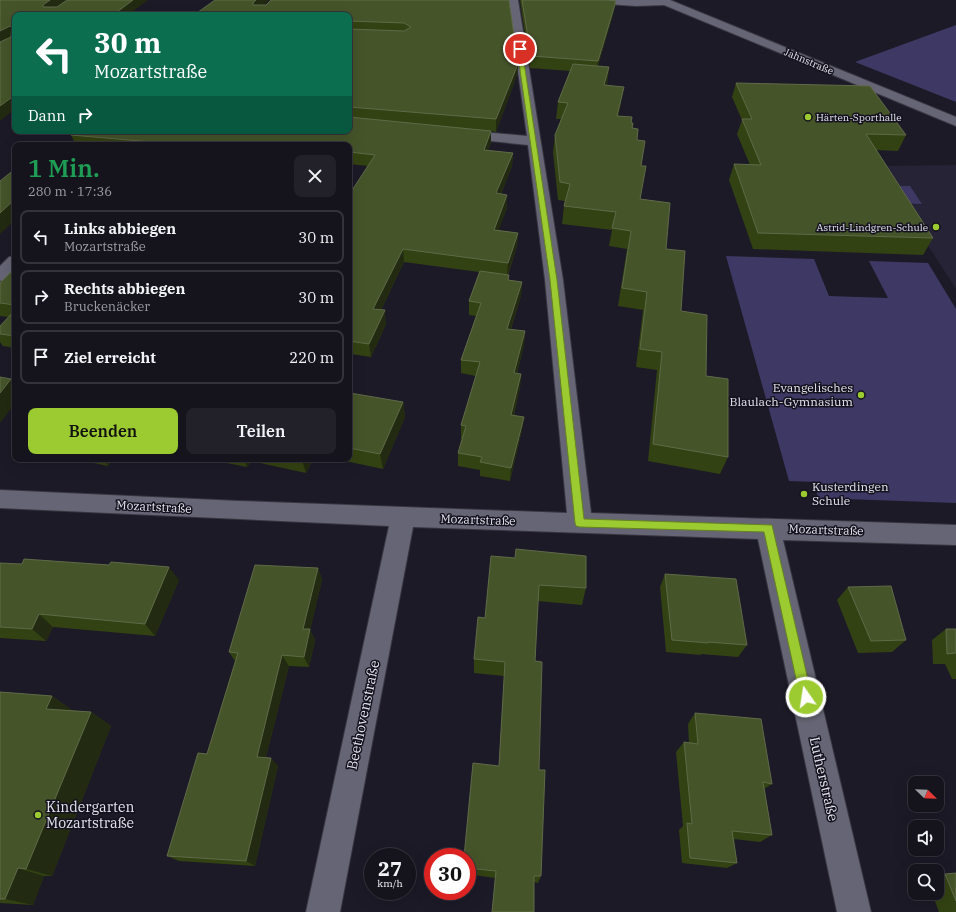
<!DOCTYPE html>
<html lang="de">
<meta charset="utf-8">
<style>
body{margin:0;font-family:"IBM Plex Serif",serif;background:#22212a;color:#f1f3f6;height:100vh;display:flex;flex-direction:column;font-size:15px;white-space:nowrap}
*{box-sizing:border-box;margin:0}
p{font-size:13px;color:#9d9ea4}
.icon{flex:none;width:22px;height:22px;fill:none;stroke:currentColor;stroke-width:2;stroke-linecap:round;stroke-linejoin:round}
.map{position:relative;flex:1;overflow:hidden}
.drawer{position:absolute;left:12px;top:142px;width:340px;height:320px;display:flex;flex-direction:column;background:#15141d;border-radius:8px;box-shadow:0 4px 16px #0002,0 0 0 1px #34333b}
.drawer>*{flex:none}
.hud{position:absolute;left:12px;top:12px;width:340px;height:122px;border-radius:8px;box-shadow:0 4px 16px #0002,0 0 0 1px #34333b;background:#0b6e4f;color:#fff;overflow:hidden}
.needle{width:26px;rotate:113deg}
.fabs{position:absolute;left:908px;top:776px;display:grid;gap:8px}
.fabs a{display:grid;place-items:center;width:36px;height:36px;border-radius:8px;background:#15141d;box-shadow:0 4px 16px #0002,0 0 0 1px #34333b;font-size:20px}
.speed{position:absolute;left:364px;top:848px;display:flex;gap:8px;font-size:20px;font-weight:700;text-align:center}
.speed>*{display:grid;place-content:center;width:52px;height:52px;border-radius:50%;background:#15141d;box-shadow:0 4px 16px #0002,0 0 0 1px #34333b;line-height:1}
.speed small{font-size:10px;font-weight:400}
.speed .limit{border:6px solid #d22;background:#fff;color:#111}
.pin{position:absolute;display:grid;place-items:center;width:34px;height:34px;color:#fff;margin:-17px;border:2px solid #fff;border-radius:50%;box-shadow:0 1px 4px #0007}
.me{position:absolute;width:44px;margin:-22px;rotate:347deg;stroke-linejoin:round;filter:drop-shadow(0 0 3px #0008)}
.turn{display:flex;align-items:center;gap:14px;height:84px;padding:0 16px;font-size:18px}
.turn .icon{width:52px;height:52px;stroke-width:2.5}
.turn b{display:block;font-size:28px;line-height:34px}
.then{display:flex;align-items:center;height:38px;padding:0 16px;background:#0003;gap:8px;font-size:15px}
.round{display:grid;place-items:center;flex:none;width:42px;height:42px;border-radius:8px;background:#22212a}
.head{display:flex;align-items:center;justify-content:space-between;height:68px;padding:0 16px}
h1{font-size:24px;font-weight:600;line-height:30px;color:#1e9e55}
.cta{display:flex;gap:8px;margin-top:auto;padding:8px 16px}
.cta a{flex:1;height:46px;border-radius:8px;background:#9cca31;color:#111;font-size:16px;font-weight:600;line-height:46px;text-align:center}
.cta a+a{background:#22212a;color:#f1f3f6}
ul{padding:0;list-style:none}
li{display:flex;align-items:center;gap:12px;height:54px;margin:0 8px 6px;padding:0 8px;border:2px solid #34333b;border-radius:8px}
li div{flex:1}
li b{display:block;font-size:15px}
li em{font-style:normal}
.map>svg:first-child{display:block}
</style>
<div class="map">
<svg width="956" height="912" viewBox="0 0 956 912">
<rect width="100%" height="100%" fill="#1c1a27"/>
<path fill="#252335" d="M 956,165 L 956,289 L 877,166 Z"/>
<path fill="#3e3864" d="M 956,25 L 956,102 L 855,62 Z
M 889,186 L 910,186 L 922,204 L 900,203 Z
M 726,256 L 814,259 L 829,296 L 888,298 L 869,261 L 928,263 L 956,309 L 956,503 L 818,498 L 814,482 L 789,481 Z"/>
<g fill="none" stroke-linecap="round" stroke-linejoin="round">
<defs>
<path id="street" d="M 508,0 L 518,0 L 563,280 L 591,513 L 956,525 L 956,545 L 783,540 L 871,912 L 837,912 L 758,539 L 413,527 L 340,912 L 306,912 L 389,526 L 0,508 L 0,490 L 239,501 L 567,513 L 545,280 L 528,145 L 461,138 L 456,137 L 454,134 L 456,131 L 461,130 L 527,136 Z
M 587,0 L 670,0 L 956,117 L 956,126 L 664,5 L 636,6 L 592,3 Z
M 334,131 L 348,131 L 341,145 L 327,145 Z
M 15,256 L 15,271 L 6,280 L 0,281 L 0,266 L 9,257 Z"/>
</defs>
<use href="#street" stroke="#383641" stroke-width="2"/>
<use href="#street" fill="#666575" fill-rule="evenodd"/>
</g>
<path fill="#334212" d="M 509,0 L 518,64 L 517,75 L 496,132 L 491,131 L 491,143 L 488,150 L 513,153 L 512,166 L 501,194 L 507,195 L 507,208 L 498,230 L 518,233 L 517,246 L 508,275 L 509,280 L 522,282 L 521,296 L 511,329 L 525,331 L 524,345 L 517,374 L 521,374 L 520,388 L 514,415 L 524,417 L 522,430 L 510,481 L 480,476 L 480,470 L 458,466 L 458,453 L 462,439 L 461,439 L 461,425 L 476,376 L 461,373 L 461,360 L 476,316 L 469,315 L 469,301 L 479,272 L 404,262 L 381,310 L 386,324 L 371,357 L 351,354 L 349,358 L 349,195 L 368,166 L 349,164 L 349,145 L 76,145 L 71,135 L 136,131 L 134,134 L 331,134 L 340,133 L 349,131 L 349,15 L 264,5 Z
M 520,0 L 607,0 L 614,11 L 598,66 L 609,67 L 607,85 L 621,103 L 618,116 L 631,123 L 637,140 L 641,166 L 640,199 L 666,249 L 681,311 L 706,376 L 728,457 L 720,474 L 648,461 L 657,370 L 636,367 L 643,310 L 618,306 L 627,249 L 609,246 L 612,230 L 562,224 L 564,206 L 565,201 L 558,200 L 553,152 L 555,135 L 561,119 L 556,119 L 558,102 L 570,71 L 530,68 Z
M 736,83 L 906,135 L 898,151 L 876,150 L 933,238 L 923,255 L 753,249 L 729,180 L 734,164 L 750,165 L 737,134 L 742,120 L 732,97 Z
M 15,273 L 15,348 L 3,346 L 0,342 L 0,326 L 9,317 L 0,316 L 0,283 Z
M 349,395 L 403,402 L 405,417 L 383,469 L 336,459 L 349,459 Z
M 75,459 L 113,459 L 108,466 Z
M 206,459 L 313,459 L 306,473 L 251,461 L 247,467 Z
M 491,556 L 586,588 L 582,605 L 538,601 L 535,661 L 541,876 L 538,883 L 534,882 L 534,912 L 492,912 L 495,878 L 467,874 L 467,857 L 499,766 L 504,676 L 474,673 L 474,659 L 485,618 Z
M 0,563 L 179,580 L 155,636 L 53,627 L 46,641 L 0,638 Z
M 318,568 L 322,580 L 310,630 L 315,640 L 309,667 L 289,666 L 266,757 L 278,766 L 255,866 L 179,861 L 167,856 L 207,754 L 235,661 L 229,652 Z
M 665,574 L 747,645 L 738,657 L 701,654 L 701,655 L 666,652 L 660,587 Z
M 848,587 L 906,640 L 892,652 L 858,653 L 837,600 Z
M 946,629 L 956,629 L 956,679 L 952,679 L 945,664 L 933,664 L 932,640 Z
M 0,692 L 52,696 L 73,711 L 91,712 L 111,726 L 52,876 L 44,876 L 33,905 L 0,903 Z
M 695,713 L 772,784 L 764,789 L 772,835 L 760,842 L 734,839 L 737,863 L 727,868 L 682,863 L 679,830 L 683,826 L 676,752 L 684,742 L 689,743 L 688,724 Z
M 956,873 L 956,912 L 939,912 L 932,893 L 937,893 L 937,876 L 945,874 Z"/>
<path fill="#222b11" d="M 50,0 L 66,0 L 47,14 L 43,7 L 43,5 Z
M 133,0 L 148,0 L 128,15 L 113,15 Z
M 256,0 L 269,0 L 255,14 L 253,3 Z
M 616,1 L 614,11 L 596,73 L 598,61 Z
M 10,26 L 14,36 L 0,42 L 0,31 Z
M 518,64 L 517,75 L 496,132 L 496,119 Z
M 609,67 L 607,83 L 602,101 L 604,85 Z
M 624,87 L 621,103 L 614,133 L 617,116 Z
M 15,95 L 15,109 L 0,121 L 0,106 Z
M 119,131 L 136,131 L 128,140 L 119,134 Z
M 325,131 L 332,131 L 327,145 L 324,134 Z
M 491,131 L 491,143 L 484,162 L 484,150 Z
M 513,153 L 512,166 L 496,206 L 496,193 Z
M 507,195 L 507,208 L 494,243 L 494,230 Z
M 15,199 L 15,220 L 0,234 L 0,213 Z
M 518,233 L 517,246 L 507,276 L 508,263 Z
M 403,249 L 404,262 L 375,322 L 373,309 Z
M 522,282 L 521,296 L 506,343 L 507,329 Z
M 385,310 L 386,324 L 371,357 L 369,344 Z
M 525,331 L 524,345 L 513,387 L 514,373 Z
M 349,345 L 351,354 L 349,358 Z
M 521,374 L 520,388 L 510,428 L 511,415 Z
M 11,379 L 15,384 L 15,404 L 0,423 L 0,393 Z
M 403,402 L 405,417 L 383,469 L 380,454 Z
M 524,417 L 522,430 L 510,481 L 511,468 Z
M 103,459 L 113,459 L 108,466 Z
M 244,459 L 250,459 L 251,461 L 247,467 Z
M 302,459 L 313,459 L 306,473 L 302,460 Z
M 169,567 L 179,580 L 155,636 L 145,624 Z
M 318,568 L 322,580 L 310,630 L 315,640 L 309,667 L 304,657 L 303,629 Z
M 39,614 L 53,627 L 46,641 L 32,629 Z
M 282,655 L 289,666 L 264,765 L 257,757 Z
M 52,696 L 73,711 L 46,709 Z
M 91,712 L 111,726 L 52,876 L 26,869 Z
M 271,758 L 278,766 L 255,866 L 246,861 Z
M 18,868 L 44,876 L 33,905 L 5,899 Z"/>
<path fill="#46542a" stroke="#5f6a48" d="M 0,0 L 50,0 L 43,5 L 43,7 L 57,7 L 67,0 L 133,0 L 113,15 L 15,15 L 15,95 L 0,106 L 0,42 L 11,37 L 12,27 L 10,26 L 0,31 Z
M 215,0 L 256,0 L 253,3 L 253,5 L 266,5 L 271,0 L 509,0 L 518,64 L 496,119 L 349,107 L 349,29 L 404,31 L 411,27 L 404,23 L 349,21 L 349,15 L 194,15 Z
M 522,0 L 607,0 L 616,1 L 598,61 L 531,56 Z
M 573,64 L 609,67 L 604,85 L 624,87 L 617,116 L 632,117 L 631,123 L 633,123 L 632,128 L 638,129 L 637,140 L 645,141 L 641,166 L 646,166 L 640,199 L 670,203 L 666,249 L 685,251 L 681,311 L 707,315 L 706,376 L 728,379 L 728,457 L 653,444 L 662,352 L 640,349 L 647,292 L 622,288 L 631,231 L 612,228 L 616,212 L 564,206 L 570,184 L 560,182 L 555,135 L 568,103 L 558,102 Z
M 736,83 L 870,86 L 906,135 L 866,134 L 933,238 L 758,233 L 734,164 L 761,165 L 742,119 L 752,119 Z
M 349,117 L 491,131 L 484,150 L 513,153 L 496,193 L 507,195 L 494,230 L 518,233 L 508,263 L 403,249 L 373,309 L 385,310 L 369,344 L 349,341 L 349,195 L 375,155 L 349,152 L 349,145 L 161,145 L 163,143 L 71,135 L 75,131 L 119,131 L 119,134 L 136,134 L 139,131 L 325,131 L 324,134 L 340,133 L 341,131 L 349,131 Z
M 15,169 L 15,199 L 0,213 L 0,181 Z
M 480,271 L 509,275 L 508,280 L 522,282 L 507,329 L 525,331 L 514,373 L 521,374 L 511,415 L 524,417 L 511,468 L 480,462 L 482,457 L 458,453 L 466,426 L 461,425 L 480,362 L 461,360 L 481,303 L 469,301 Z
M 11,272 L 15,273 L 15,305 L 0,303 L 0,283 Z
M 15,310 L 15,336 L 0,334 L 0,326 Z
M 0,377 L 11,379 L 0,393 Z
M 350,393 L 403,402 L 380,454 L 349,448 L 349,395 Z
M 516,549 L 586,556 L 586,588 L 539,585 L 535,661 L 542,662 L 539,770 L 545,770 L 541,876 L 534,876 L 534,912 L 492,912 L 496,871 L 467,868 L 467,857 L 464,857 L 473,763 L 499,766 L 505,662 L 474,659 L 478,617 L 485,618 L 491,556 L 515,558 Z
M 24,559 L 109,565 L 111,562 L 169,567 L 145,624 L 39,614 L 32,629 L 0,627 L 0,563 L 22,564 Z
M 255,565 L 318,568 L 303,629 L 310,629 L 304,657 L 282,655 L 257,757 L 271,758 L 246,861 L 167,856 L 198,753 L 207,754 L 238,653 L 229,652 Z
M 665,574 L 736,579 L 747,645 L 708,642 L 708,643 L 672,640 Z
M 891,586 L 906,640 L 871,641 L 848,587 Z
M 946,629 L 956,629 L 956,653 L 947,654 Z
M 0,692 L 52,696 L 46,709 L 91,712 L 26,869 L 18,868 L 5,899 L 0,899 Z
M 695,713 L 761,719 L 772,784 L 763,782 L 772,835 L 732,831 L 737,863 L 690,858 L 687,823 L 692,824 L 684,742 L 698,744 Z
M 956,873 L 956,901 L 945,874 Z"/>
<path fill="#9cca31" stroke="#658320" d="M 520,48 L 522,49 L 557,280 L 584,519 L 772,525 L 812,697 L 810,701 L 806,703 L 802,701 L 800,697 L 764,532 L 580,527 L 576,526 L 575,523 L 550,280 L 517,49 Z"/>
<g fill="#9cca31" stroke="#13111e" stroke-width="1.5">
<circle cx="808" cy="117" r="4"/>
<circle cx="936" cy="227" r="4"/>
<circle cx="861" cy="395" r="4"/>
<circle cx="804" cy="494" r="4"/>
<circle cx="38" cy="815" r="4"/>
</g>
<g text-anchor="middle" stroke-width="3" stroke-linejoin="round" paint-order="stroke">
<g font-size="10" fill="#e4e4ed" stroke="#13111e">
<text transform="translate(809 61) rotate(23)" y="4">Jahnstraße</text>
</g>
<g font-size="10" fill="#e4e4ed" stroke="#13111e" text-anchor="start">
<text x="816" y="121">Härten-Sporthalle</text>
<text x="928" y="231" text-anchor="end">Astrid-Lindgren-Schule</text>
</g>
<g font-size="12" fill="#e4e4ed" stroke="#13111e" text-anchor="end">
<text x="853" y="392">Evangelisches<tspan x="853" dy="14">Blaulach-Gymnasium</tspan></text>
<text x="812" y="491" text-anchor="start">Kusterdingen<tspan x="812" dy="14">Schule</tspan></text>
</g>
<g font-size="12" fill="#e4e4ed" stroke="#13111e">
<text transform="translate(154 507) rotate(3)" y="4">Mozartstraße</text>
<text transform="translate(478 520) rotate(2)" y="4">Mozartstraße</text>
<text transform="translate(826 530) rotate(2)" y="4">Mozartstraße</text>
</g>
<g font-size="14" fill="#e4e4ed" stroke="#13111e">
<text transform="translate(363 715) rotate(-78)" y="5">Beethovenstraße</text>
<text transform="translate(824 779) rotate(77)" y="5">Lutherstraße</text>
</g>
<g font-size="14" fill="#e4e4ed" stroke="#13111e" text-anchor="start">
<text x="46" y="812">Kindergarten<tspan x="46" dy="16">Mozartstraße</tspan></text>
</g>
</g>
</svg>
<div class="fabs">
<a><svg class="needle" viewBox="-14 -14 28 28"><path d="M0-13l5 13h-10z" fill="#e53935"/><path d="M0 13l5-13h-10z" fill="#9d9ea4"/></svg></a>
<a><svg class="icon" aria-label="sound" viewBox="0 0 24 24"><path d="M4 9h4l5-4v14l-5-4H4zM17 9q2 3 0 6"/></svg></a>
<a><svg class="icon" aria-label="search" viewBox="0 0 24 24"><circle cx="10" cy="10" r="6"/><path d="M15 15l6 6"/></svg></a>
</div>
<div class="speed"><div>27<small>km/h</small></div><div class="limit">30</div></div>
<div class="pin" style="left:520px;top:49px;background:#d93025"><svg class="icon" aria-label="arrive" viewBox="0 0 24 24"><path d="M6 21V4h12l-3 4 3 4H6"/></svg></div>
<svg class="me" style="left:806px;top:697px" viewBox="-20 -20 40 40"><circle r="17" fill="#9cca31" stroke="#fff" stroke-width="3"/><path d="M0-11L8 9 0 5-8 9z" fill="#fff"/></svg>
<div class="hud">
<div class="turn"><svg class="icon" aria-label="left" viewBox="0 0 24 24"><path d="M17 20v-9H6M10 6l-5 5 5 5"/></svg><div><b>30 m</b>Mozartstraße</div></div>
<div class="then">Dann<svg class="icon" aria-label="right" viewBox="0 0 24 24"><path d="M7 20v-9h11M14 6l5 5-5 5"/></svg></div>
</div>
<section class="drawer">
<div class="head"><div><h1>1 Min.</h1><p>280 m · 17:36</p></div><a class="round"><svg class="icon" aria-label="close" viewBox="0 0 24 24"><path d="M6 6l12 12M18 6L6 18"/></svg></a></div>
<ul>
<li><svg class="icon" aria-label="left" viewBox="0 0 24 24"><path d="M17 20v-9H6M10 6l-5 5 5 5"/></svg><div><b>Links abbiegen</b><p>Mozartstraße</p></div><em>30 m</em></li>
<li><svg class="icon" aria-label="right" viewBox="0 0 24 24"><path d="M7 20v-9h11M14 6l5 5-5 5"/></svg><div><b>Rechts abbiegen</b><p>Bruckenäcker</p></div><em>30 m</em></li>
<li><svg class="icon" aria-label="arrive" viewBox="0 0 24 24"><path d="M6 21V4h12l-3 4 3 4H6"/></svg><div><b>Ziel erreicht</b></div><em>220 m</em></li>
</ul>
<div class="cta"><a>Beenden</a><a>Teilen</a></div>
</section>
</div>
